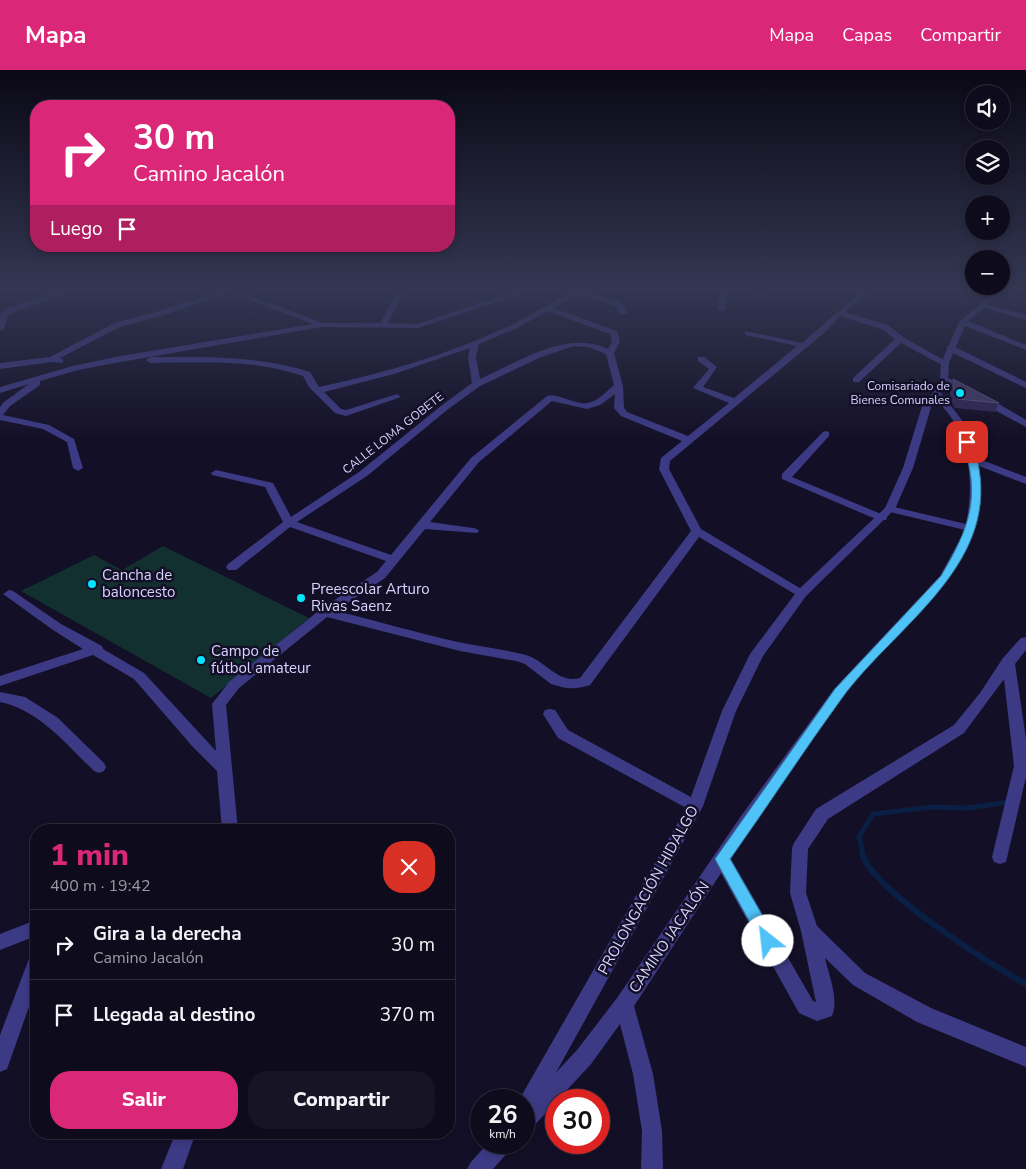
<!DOCTYPE html>
<html lang="es">
<meta charset="utf-8">
<style>
body{margin:0;font-family:"Nunito Sans",sans-serif;background:#171425;color:#f1f3f6;height:100vh;display:flex;flex-direction:column;font-size:19px;white-space:nowrap}
*{box-sizing:border-box;margin:0}
p{font-size:16px;color:#9b9ba3}
.icon{flex:none;width:28px;height:28px;fill:none;stroke:currentColor;stroke-width:2;stroke-linecap:round;stroke-linejoin:round}
.map{position:relative;flex:1;overflow:hidden}
.details{position:absolute;left:30px;top:754px;width:425px;height:315px;display:flex;flex-direction:column;background:#0e0b1c;border-radius:20px;box-shadow:0 2px 8px #0003,0 0 0 1px #2e2b3b}
.details>*{flex:none}
.hud{position:absolute;left:30px;top:30px;width:425px;height:152px;border-radius:20px;box-shadow:0 2px 8px #0003,0 0 0 1px #2e2b3b;background:#db2777;color:#fff;overflow:hidden}
.tools{position:absolute;left:965px;top:15px;display:grid;gap:10px}
.tools a{display:grid;place-items:center;width:45px;height:45px;border-radius:50%;background:#0e0b1c;box-shadow:0 2px 8px #0003,0 0 0 1px #2e2b3b;font-size:25px}
.speed{position:absolute;left:470px;top:1019px;display:flex;gap:10px;font-size:25px;font-weight:700;text-align:center}
.speed>*{display:grid;place-content:center;width:65px;height:65px;border-radius:50%;background:#0e0b1c;box-shadow:0 2px 8px #0003,0 0 0 1px #2e2b3b;line-height:1}
.speed small{font-size:12px;font-weight:400}
.speed .limit{border:8px solid #d22;background:#fff;color:#111}
.pin{position:absolute;display:grid;place-items:center;width:42px;height:42px;color:#fff;margin:-21px;border-radius:10px;box-shadow:0 2px 8px #0006}
.me{position:absolute;width:55px;margin:-28px;rotate:331deg;stroke-linejoin:round;filter:drop-shadow(0 0 4px #0008)}
.turn{display:flex;align-items:center;gap:18px;height:105px;padding:0 20px;font-size:22px}
.turn .icon{width:65px;height:65px;stroke-width:2.5}
.turn b{display:block;font-size:35px;line-height:42px}
.then{display:flex;align-items:center;height:48px;padding:0 20px;background:#0003;gap:10px;font-size:19px}
.round{display:grid;place-items:center;flex:none;width:52px;height:52px;border-radius:20px;background:#171425}
.headline{display:flex;align-items:center;justify-content:space-between;height:85px;padding:0 20px}
h1{font-size:30px;font-weight:800;line-height:38px;color:#db2777}
.button{display:flex;gap:10px;margin-top:auto;padding:10px 20px}
.button a{flex:1;height:58px;border-radius:20px;background:#db2777;color:#fff;font-size:20px;font-weight:800;line-height:58px;text-align:center}
.button a+a{background:#171425;color:#f1f3f6}
ul{padding:0;list-style:none}
li{display:flex;align-items:center;gap:15px;height:70px;padding:0 20px;border-top:1px solid #2e2b3b}
li div{flex:1}
li b{display:block;font-size:19px}
li em{font-style:normal}
header{display:flex;align-items:center;gap:30px;box-sizing:border-box;height:70px;padding:0 25px;background:#db2777;color:#fff}
header strong{font-size:24px}
nav{display:flex;gap:28px;margin-inline-start:auto;font-size:18px}
.map>svg:first-child{display:block}
</style>
<header>
<strong>Mapa</strong>
<nav><a>Mapa</a><a>Capas</a><a>Compartir</a></nav>
</header>
<div class="map">
<svg width="1026" height="1099" viewBox="0 0 1026 1099">
<rect width="100%" height="100%" fill="#130f26"/>
<path fill="#12302f" d="M 163,476 L 309,548 L 211,628 L 21,521 L 94,485 L 122,500 Z"/>
<g fill="none" stroke-linecap="round" stroke-linejoin="round">
<path stroke="#0a1f44" stroke-width="5" d="M 863,784 L 859,767 L 873,744 L 933,737 L 967,738 L 1010,732"/>
<path stroke="#0a1f44" stroke-width="6" d="M 862,783 C 870,818 992,896 1026,914"/>
<path fill="#3d3a85" fill-rule="evenodd" d="M 67,218 L 75,218 L 72,222 L 11,243 L 8,246 L 4,259 L 0,261 L 0,246 L 5,239 Z
M 229,218 L 323,253 L 380,253 L 400,218 L 406,218 L 388,253 L 417,254 L 526,218 L 578,219 L 587,218 L 588,219 L 585,221 L 621,232 L 628,243 L 621,245 L 615,236 L 578,224 L 553,238 L 617,261 L 620,272 L 614,283 L 623,316 L 624,338 L 627,342 L 688,366 L 729,333 L 693,318 L 709,299 L 698,291 L 698,287 L 704,287 L 717,297 L 703,317 L 734,328 L 797,276 L 745,265 L 745,261 L 802,273 L 865,218 L 873,218 L 845,242 L 888,255 L 903,267 L 949,293 L 942,295 L 901,273 L 859,312 L 853,312 L 853,308 L 895,269 L 882,259 L 840,246 L 824,263 L 670,391 L 669,399 L 701,459 L 808,523 L 802,527 L 798,526 L 699,467 L 590,615 C 574,620 567,619 551,614 L 525,594 L 516,591 L 460,581 L 327,547 L 239,618 L 226,635 L 238,760 L 222,760 L 217,701 L 192,676 L 134,609 L 93,585 L 0,616 L 0,606 L 83,579 L 53,560 L 3,524 L 9,520 L 13,521 L 61,554 L 102,576 L 103,579 L 144,603 L 216,681 L 212,634 L 229,612 L 321,539 L 377,502 L 386,491 L 290,457 L 236,500 L 228,500 L 226,497 L 228,494 L 283,452 L 265,417 L 212,405 L 211,403 L 216,400 L 273,413 L 291,447 L 359,402 L 441,336 L 472,313 L 468,287 L 470,278 L 394,304 L 324,322 L 341,339 L 346,340 L 397,324 L 401,327 L 346,346 L 335,343 L 309,317 L 303,306 C 254,289 201,292 150,293 L 146,290 L 150,287 C 204,287 258,285 310,302 L 319,317 C 385,303 450,284 511,255 C 532,245 551,232 571,222 L 566,220 L 527,222 L 418,258 L 322,257 L 115,293 L 78,300 L 40,311 L 40,315 L 10,336 L 3,345 L 49,355 L 74,369 L 83,398 L 78,401 L 73,398 L 67,372 L 43,359 L 0,350 L 0,337 L 4,332 L 29,314 L 0,323 L 0,317 L 73,296 L 115,287 L 313,254 L 229,222 L 165,245 L 120,257 L 60,288 L 63,289 L 63,293 L 52,292 L 0,299 L 0,293 L 50,287 L 114,253 L 159,241 ZM 547,241 L 610,264 L 612,272 L 608,279 C 566,259 519,292 480,309 L 476,287 L 479,274 L 519,257 ZM 574,276 L 588,277 L 606,284 L 614,315 C 607,321 600,329 591,332 C 577,338 562,323 547,326 L 471,388 L 391,485 L 297,452 L 367,406 L 447,340 L 480,316 L 541,287 ZM 615,324 L 614,338 L 621,346 L 682,371 L 661,388 L 659,399 L 691,461 L 580,608 C 558,614 546,591 526,585 C 504,579 481,577 458,572 C 417,563 377,551 336,541 L 385,508 L 425,459 L 477,463 L 479,461 L 477,459 L 473,458 L 430,452 L 479,392 L 552,331 L 587,339 L 600,335 Z
M 343,218 L 373,218 L 359,223 Z
M 721,218 L 730,218 L 727,220 L 725,239 L 721,241 L 717,239 Z
M 747,218 L 756,218 L 764,223 L 757,225 Z
M 982,233 L 1026,245 L 1026,250 L 982,237 Z
M 960,250 L 966,250 L 1026,275 L 1026,280 L 960,254 Z
M 947,276 L 953,276 L 1026,312 L 1026,318 L 947,280 Z
M 944,306 L 992,330 L 1026,350 L 1026,357 L 941,311 L 941,307 Z
M 937,321 L 940,322 L 965,354 L 977,388 L 1026,407 L 1026,414 L 979,396 C 997,499 896,555 843,627 C 804,680 767,734 731,789 L 813,931 L 816,932 L 801,861 L 790,823 L 792,778 L 794,773 L 816,739 L 954,655 L 980,623 L 1003,588 L 1021,568 L 1026,567 L 1026,580 L 1015,594 L 1026,669 L 1026,707 L 1006,792 L 1000,794 L 994,792 L 992,787 L 1014,696 L 1004,609 L 964,663 L 828,749 L 808,779 L 806,823 L 817,856 L 865,903 L 931,938 L 1026,977 L 1026,997 L 917,952 L 853,915 L 825,888 C 829,906 839,929 832,946 L 817,951 L 799,943 L 721,803 L 634,936 L 653,1004 L 662,1061 L 663,1099 L 641,1099 L 642,1061 L 633,1004 L 620,954 L 591,994 L 531,1059 L 524,1062 L 524,1037 L 577,980 L 617,928 L 741,746 L 834,619 L 940,506 L 965,460 L 886,441 L 885,439 L 890,436 L 966,454 C 973,419 971,387 956,355 C 950,344 940,334 933,324 Z
M 826,361 L 829,362 L 829,366 L 792,407 L 886,446 L 887,448 L 886,450 L 878,450 L 782,409 L 782,404 L 823,362 Z
M 0,622 L 25,627 L 58,648 L 104,693 L 106,697 L 104,701 L 99,703 L 94,701 C 66,674 39,640 0,632 Z
M 550,639 L 555,640 L 568,660 L 700,732 L 703,736 L 700,740 L 695,742 L 690,740 L 558,668 L 543,644 L 545,640 Z
M 36,850 L 36,866 L 0,880 L 0,864 Z
M 36,884 L 36,917 L 7,999 L 0,1002 L 0,965 L 30,886 Z
M 176,1062 L 196,1062 L 183,1099 L 161,1099 Z"/>
<path fill="#3d3a85" fill-rule="evenodd" d="M 999,218 L 1007,218 L 966,253 L 949,293 L 948,309 L 941,324 L 932,334 L 913,398 L 895,439 L 806,526 L 763,586 L 736,641 L 703,736 L 531,1048 L 524,1051 L 524,1030 L 519,1030 L 688,735 L 722,641 L 750,584 L 798,520 L 885,438 L 903,398 L 923,333 L 933,323 L 940,309 L 941,293 L 959,252 Z
M 489,1072 L 514,1072 L 511,1079 L 493,1099 L 467,1099 L 471,1092 Z"/>
</g>
<path fill="#312854" d="M 953,309 L 999,333 L 995,342 L 955,338 L 950,329 L 950,318 Z"/>
<path fill="#433a66" stroke="#5a527e" d="M 953,309 L 999,333 L 958,329 L 954,320 Z"/>
<linearGradient id="sky" x2="0" y2="1"><stop stop-color="#0a0815"/><stop offset="0.59" stop-color="#333752"/><stop offset="1" stop-color="#333752" stop-opacity="0"/></linearGradient>
<rect width="1026" height="371" fill="url(#sky)"/>
<path fill="#4fc3f7" stroke="#337fa1" d="M 967,369 C 975,373 978,391 979,399 C 996,498 893,558 842,628 C 804,680 768,736 730,789 L 777,871 L 774,876 L 768,879 L 763,876 L 715,789 L 835,619 L 941,506 C 969,459 982,426 962,372 Z"/>
<g fill="#00e5ff" stroke="#130f26" stroke-width="2">
<circle cx="960" cy="323" r="5"/>
<circle cx="92" cy="514" r="5"/>
<circle cx="301" cy="528" r="5"/>
<circle cx="201" cy="590" r="5"/>
</g>
<g text-anchor="middle" stroke-width="5" stroke-linejoin="round" paint-order="stroke">
<g font-size="12" fill="#d9d4ff" stroke="#130f26" text-anchor="end">
<text x="950" y="320">Comisariado de<tspan x="950" dy="14">Bienes Comunales</tspan></text>
</g>
<g font-size="12" fill="#d9d4ff" stroke="#130f26">
<text transform="translate(393 363) rotate(-38)" y="4">CALLE LOMA GOBETE</text>
</g>
<g font-size="15" fill="#d9d4ff" stroke="#130f26" text-anchor="start">
<text x="102" y="510">Cancha de<tspan x="102" dy="17">baloncesto</tspan></text>
<text x="311" y="524">Preescolar Arturo<tspan x="311" dy="17">Rivas Saenz</tspan></text>
<text x="211" y="586">Campo de<tspan x="211" dy="17">fútbol amateur</tspan></text>
</g>
<g font-size="15" fill="#d9d4ff" stroke="#130f26">
<text transform="translate(648 820) rotate(-61)" y="5">PROLONGACIÓN HIDALGO</text>
<text transform="translate(669 867) rotate(-56)" y="5">CAMINO JACALÓN</text>
</g>
</g>
</svg>
<div class="tools">
<a><svg class="icon" aria-label="sound" viewBox="0 0 24 24"><path d="M4 9h4l5-4v14l-5-4H4zM17 9q2 3 0 6"/></svg></a>
<a><svg class="icon" aria-label="layers" viewBox="0 0 24 24"><path d="M12 4l9 5-9 5-9-5zM3 14l9 5 9-5"/></svg></a>
<a>+</a>
<a>−</a>
</div>
<div class="speed"><div>26<small>km/h</small></div><div class="limit">30</div></div>
<div class="pin" style="left:967px;top:372px;background:#d93025"><svg class="icon" aria-label="arrive" viewBox="0 0 24 24"><path d="M6 21V4h12l-3 4 3 4H6"/></svg></div>
<svg class="me" style="left:768px;top:871px" viewBox="-20 -20 40 40"><circle r="19" fill="#fff"/><path d="M0-13L10 11 0 6-10 11z" fill="#4fc3f7"/></svg>
<div class="hud">
<div class="turn"><svg class="icon" aria-label="right" viewBox="0 0 24 24"><path d="M7 20v-9h11M14 6l5 5-5 5"/></svg><div><b>30 m</b>Camino Jacalón</div></div>
<div class="then">Luego<svg class="icon" aria-label="arrive" viewBox="0 0 24 24"><path d="M6 21V4h12l-3 4 3 4H6"/></svg></div>
</div>
<section class="details">
<div class="headline"><div><h1>1 min</h1><p>400 m · 19:42</p></div><a class="round" style="background:#d93025;color:#fff"><svg class="icon" aria-label="close" viewBox="0 0 24 24"><path d="M6 6l12 12M18 6L6 18"/></svg></a></div>
<ul>
<li><svg class="icon" aria-label="right" viewBox="0 0 24 24"><path d="M7 20v-9h11M14 6l5 5-5 5"/></svg><div><b>Gira a la derecha</b><p>Camino Jacalón</p></div><em>30 m</em></li>
<li><svg class="icon" aria-label="arrive" viewBox="0 0 24 24"><path d="M6 21V4h12l-3 4 3 4H6"/></svg><div><b>Llegada al destino</b></div><em>370 m</em></li>
</ul>
<div class="button"><a>Salir</a><a>Compartir</a></div>
</section>
</div>
